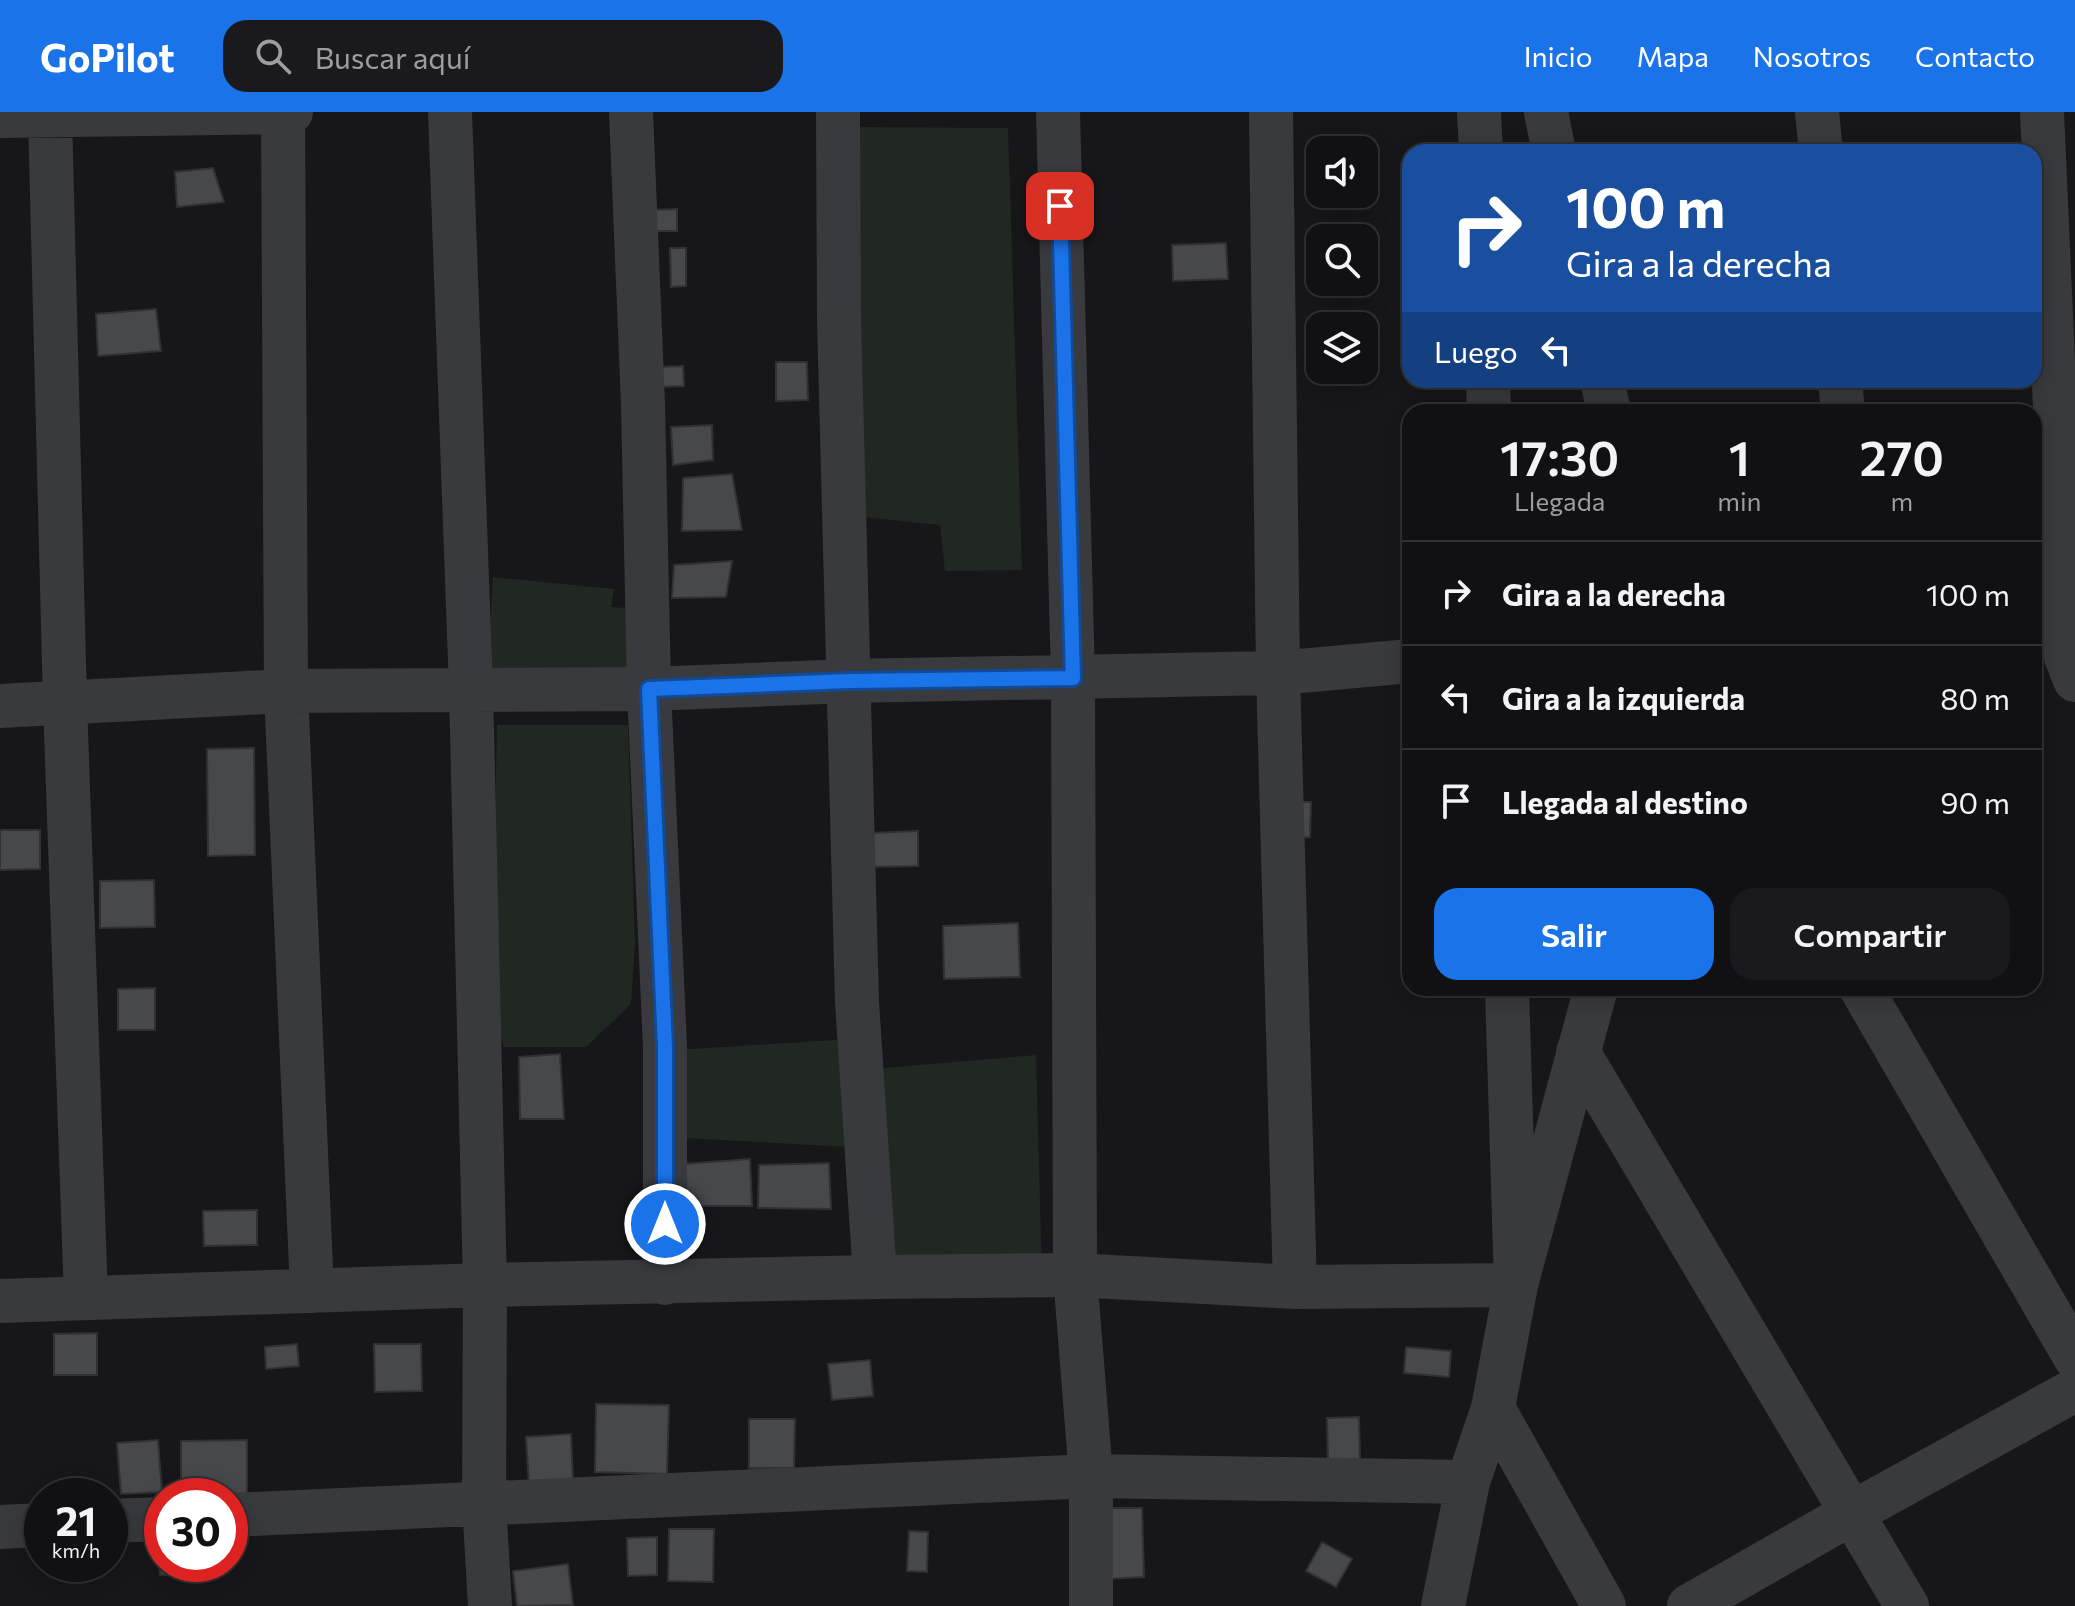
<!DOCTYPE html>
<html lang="es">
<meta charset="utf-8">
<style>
body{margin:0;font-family:Commissioner,sans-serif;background:#1a1a1c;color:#f1f3f6;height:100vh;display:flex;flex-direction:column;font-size:30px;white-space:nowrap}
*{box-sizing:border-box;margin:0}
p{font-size:26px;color:#9c9da0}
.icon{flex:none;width:44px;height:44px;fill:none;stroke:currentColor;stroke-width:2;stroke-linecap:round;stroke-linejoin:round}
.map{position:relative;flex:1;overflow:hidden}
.side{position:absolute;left:1402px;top:292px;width:640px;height:592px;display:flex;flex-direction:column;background:#111113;border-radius:24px;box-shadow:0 4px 20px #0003,0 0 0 2px #303133}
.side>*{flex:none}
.top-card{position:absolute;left:1402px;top:32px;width:640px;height:244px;border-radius:24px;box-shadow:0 4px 20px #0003,0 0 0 2px #303133;background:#1a4fa0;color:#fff;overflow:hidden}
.fabs{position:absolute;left:1306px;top:24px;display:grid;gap:16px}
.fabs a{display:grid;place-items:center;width:72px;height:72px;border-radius:16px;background:#111113;box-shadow:0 4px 20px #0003,0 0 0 2px #303133;font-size:40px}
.speed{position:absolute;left:24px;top:1366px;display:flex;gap:16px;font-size:40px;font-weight:700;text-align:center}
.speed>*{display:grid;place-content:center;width:104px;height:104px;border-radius:50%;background:#111113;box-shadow:0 4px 20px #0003,0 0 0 2px #303133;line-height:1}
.speed small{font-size:20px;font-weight:400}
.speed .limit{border:12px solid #d22;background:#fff;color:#111}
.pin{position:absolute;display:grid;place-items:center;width:68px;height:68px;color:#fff;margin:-34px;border-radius:16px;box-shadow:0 4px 12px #0006}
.me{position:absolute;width:88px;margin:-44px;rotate:0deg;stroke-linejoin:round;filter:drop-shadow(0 0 6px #0008)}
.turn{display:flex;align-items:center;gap:28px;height:168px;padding:0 32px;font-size:36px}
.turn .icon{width:104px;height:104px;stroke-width:2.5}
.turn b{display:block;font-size:56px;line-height:68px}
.then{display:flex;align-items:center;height:76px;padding:0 32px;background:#0003;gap:16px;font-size:30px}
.eta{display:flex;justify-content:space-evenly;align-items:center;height:136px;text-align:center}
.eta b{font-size:48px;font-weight:600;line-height:56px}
.primary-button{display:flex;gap:16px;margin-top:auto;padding:16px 32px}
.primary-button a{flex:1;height:92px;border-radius:24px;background:#1a73e8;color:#fff;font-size:32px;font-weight:600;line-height:92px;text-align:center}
.primary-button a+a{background:#1a1a1c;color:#f1f3f6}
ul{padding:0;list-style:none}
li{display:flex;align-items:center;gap:24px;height:104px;padding:0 32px;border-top:2px solid #303133}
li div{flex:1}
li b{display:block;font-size:30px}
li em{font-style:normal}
header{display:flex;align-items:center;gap:48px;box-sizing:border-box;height:112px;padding:0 40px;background:#1a73e8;color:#fff}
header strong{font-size:38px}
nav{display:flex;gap:44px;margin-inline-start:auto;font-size:28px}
.search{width:560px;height:72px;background:#1a1a1c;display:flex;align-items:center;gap:20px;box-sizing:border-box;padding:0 28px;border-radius:24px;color:#9c9da0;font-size:30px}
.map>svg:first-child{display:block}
</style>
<header>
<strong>GoPilot</strong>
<div class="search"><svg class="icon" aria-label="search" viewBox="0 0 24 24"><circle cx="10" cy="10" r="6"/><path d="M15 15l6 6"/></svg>Buscar aquí</div>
<nav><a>Inicio</a><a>Mapa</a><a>Nosotros</a><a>Contacto</a></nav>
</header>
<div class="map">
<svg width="2075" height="1494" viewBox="0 0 2075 1494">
<rect width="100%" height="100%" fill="#171719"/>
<path fill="#212821" d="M 850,15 L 1008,16 L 1022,458 L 945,459 L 940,413 L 863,405 Z
M 493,465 L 614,477 L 611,495 L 639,497 L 636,563 L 488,556 Z
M 497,613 L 628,613 L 635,831 L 631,892 L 586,935 L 503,935 L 492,858 Z
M 853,927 L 850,1035 L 685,1026 L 675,938 Z
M 1036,943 L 1042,1166 L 881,1162 L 872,957 Z"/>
<path fill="#46484c" stroke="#313134" stroke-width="2" d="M 213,56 L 224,90 L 177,95 L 175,60 Z
M 677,97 L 677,119 L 649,119 L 649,98 Z
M 1226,131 L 1228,167 L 1173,169 L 1172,133 Z
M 670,136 L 686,136 L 686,174 L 671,175 Z
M 156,197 L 161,239 L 98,244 L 96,202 Z
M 776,250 L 807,250 L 808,288 L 776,289 Z
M 683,254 L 684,274 L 658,275 L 658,255 Z
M 712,313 L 713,348 L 673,353 L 671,315 Z
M 732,362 L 742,418 L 682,419 L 683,366 Z
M 732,449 L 726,485 L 672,486 L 674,453 Z
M 254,636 L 255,743 L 208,744 L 207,637 Z
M 1290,690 L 1311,690 L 1310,725 L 1289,726 Z
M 0,718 L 40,718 L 40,757 L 0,758 Z
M 918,719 L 918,754 L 871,755 L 870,721 Z
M 154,768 L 155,815 L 100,816 L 100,769 Z
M 1018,811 L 1020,865 L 944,867 L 943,814 Z
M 155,876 L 155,918 L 118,918 L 118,877 Z
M 560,942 L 564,1007 L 520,1007 L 519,945 Z
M 750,1047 L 752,1094 L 673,1094 L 669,1053 Z
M 829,1051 L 831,1097 L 758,1096 L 759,1053 Z
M 257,1098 L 257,1133 L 204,1134 L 203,1099 Z
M 97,1221 L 97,1263 L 54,1263 L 54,1222 Z
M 297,1232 L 299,1254 L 266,1257 L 265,1235 Z
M 374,1232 L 421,1232 L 422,1279 L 375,1280 Z
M 1406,1235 L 1451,1239 L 1449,1265 L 1404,1261 Z
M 870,1248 L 873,1284 L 832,1288 L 828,1252 Z
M 596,1292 L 669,1293 L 667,1362 L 595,1360 Z
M 1359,1305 L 1360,1348 L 1328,1349 L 1327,1306 Z
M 749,1307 L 795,1307 L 794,1356 L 749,1356 Z
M 571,1322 L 573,1370 L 529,1373 L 526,1325 Z
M 158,1328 L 162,1380 L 121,1382 L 117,1331 Z
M 247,1328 L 247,1384 L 181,1384 L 181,1329 Z
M 1102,1396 L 1142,1396 L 1144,1465 L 1104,1467 Z
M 669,1417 L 714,1417 L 713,1470 L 668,1469 Z
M 909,1419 L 928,1420 L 927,1460 L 907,1459 Z
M 657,1425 L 657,1463 L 628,1464 L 627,1426 Z
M 1322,1430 L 1352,1447 L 1336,1475 L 1306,1459 Z
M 159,1431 L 162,1431 L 162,1452 L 210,1452 L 210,1463 L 160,1463 Z
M 568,1452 L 573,1493 L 517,1494 L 513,1459 Z"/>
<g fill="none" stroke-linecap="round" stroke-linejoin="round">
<path stroke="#383a3d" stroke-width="44" d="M 283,0 L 286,579 L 312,1179
M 450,0 L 471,577 L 485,1173 L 484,1390 L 490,1494
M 631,0 L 643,292 L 649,577 L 665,935 L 665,1171
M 838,0 L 839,208 L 857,890 L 875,1165
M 1058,0 L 1073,566 L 1075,1163 L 1091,1364 L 1091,1494
M 1271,0 L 1278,561 L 1295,1175
M 1479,0 L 1481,40
M 1546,0 L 1554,40
M 1817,0 L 1821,40
M 2042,0 L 2066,545 L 2075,568
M 0,4 L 291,0
M 50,4 L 65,591 L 86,1186
M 1488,268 L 1489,300
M 1602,268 L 1609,300
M 1840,268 L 1843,300
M 0,594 L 286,579 L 649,577 L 849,569 L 1278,561 L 1410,549
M 1861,876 L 2075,1245
M 1578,940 L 1907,1494
M 0,1189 L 485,1173 L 875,1165 L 1075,1163 L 1295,1175 L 1516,1173 L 1507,876
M 1493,1296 L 1604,1494
M 230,1403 L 1091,1364 L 1468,1370
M 110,1409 L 162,1407
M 0,1415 L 42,1413
M 1443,1494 L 1468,1370 L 1493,1296 L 1516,1173 L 1596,876
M 1689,1494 L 1852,1401 L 2075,1278"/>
</g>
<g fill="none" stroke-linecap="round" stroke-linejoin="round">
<defs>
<path id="route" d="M 665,1112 L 665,935 L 649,577 L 849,569 L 1073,566 L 1060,94"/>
</defs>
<use href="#route" stroke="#114b97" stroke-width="20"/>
<use href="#route" stroke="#1a73e8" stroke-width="14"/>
</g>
</svg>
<div class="fabs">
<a><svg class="icon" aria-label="sound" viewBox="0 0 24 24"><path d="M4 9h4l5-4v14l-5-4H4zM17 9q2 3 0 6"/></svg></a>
<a><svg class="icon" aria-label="search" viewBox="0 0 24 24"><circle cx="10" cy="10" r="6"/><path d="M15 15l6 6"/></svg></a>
<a><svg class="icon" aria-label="layers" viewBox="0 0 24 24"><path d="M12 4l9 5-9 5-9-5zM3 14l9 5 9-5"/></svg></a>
</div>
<div class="speed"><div>21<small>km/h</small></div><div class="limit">30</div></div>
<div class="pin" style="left:1060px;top:94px;background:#d93025"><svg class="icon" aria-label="arrive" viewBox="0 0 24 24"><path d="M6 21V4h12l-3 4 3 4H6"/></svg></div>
<svg class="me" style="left:665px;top:1112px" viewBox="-20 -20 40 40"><circle r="17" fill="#1a73e8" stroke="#fff" stroke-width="3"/><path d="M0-11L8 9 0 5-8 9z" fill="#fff"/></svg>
<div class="top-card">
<div class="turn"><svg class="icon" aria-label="right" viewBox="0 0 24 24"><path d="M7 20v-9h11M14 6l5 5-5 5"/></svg><div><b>100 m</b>Gira a la derecha</div></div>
<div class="then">Luego<svg class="icon" aria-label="left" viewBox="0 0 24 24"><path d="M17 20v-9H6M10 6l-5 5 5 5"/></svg></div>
</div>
<section class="side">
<div class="eta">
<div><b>17:30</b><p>Llegada</p></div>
<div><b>1</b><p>min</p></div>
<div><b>270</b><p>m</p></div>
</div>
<ul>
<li><svg class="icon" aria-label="right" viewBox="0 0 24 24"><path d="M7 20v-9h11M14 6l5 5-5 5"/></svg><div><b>Gira a la derecha</b></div><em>100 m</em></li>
<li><svg class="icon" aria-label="left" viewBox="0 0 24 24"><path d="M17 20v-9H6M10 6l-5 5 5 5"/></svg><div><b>Gira a la izquierda</b></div><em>80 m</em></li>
<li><svg class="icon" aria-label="arrive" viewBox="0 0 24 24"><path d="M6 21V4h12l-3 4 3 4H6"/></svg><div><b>Llegada al destino</b></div><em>90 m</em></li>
</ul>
<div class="primary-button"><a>Salir</a><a>Compartir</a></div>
</section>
</div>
